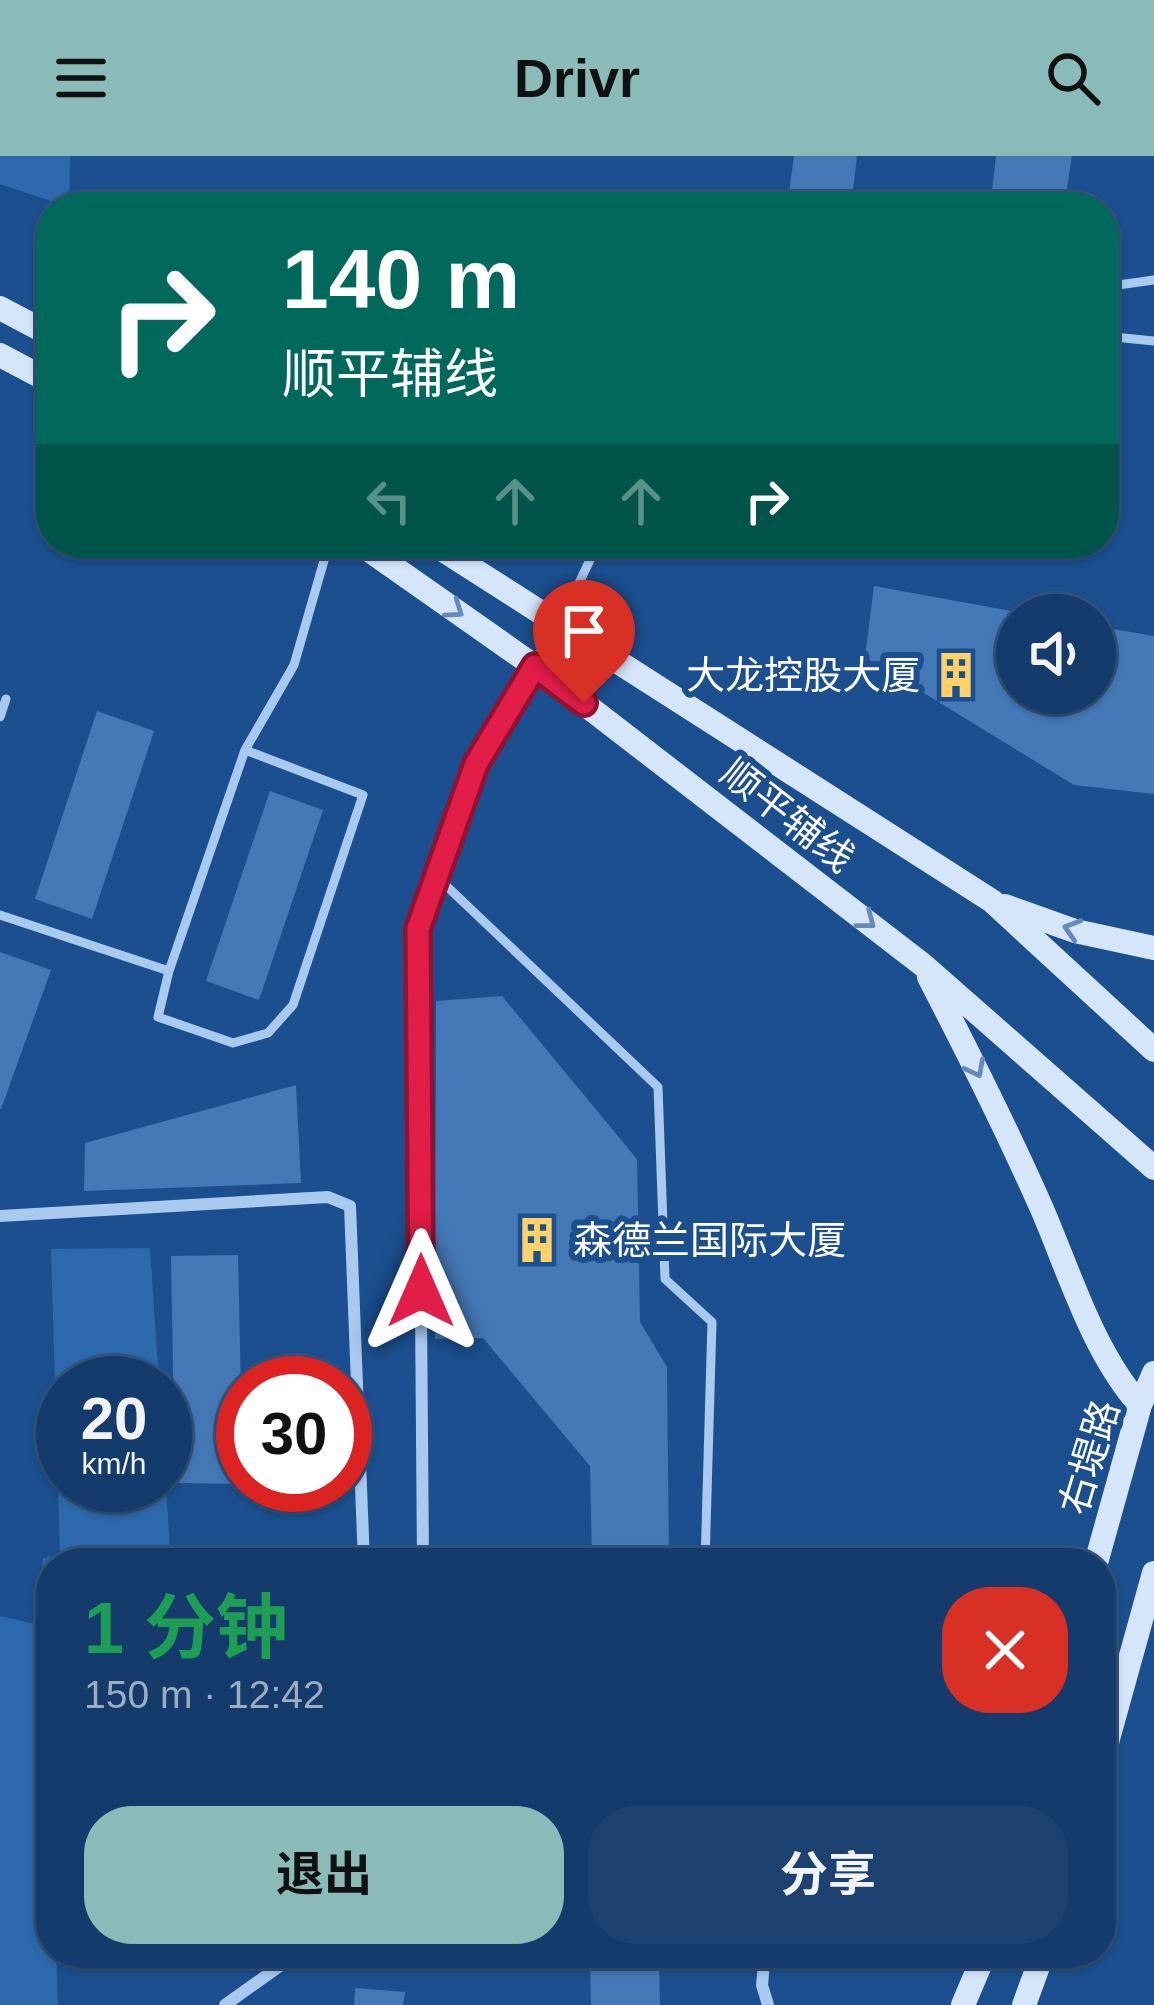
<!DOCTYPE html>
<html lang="zh">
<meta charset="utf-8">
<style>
body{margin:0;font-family:Arial,"Noto Sans SC",sans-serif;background:#1d4271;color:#f1f3f6;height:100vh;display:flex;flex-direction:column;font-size:45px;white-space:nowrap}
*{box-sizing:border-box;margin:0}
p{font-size:39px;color:#9dadc1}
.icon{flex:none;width:66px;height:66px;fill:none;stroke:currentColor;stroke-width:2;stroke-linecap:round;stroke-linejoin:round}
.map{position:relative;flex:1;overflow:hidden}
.panel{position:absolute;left:36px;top:1392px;width:1080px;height:420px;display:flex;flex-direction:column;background:#143b6b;border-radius:48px;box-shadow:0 3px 9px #0004,0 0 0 3px #33557e}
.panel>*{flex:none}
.hud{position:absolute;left:36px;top:36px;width:1083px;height:366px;border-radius:48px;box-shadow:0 3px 9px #0004,0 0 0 3px #33557e;background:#00695c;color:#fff;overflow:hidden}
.fabs{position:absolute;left:996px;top:438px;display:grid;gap:24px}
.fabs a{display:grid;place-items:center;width:120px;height:120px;border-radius:50%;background:#143b6b;box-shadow:0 3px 9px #0004,0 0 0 3px #33557e;font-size:60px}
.speed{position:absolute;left:36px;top:1200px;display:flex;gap:24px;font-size:60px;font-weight:700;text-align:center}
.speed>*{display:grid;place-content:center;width:156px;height:156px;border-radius:50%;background:#143b6b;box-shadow:0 3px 9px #0004,0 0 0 3px #33557e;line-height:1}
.speed small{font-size:30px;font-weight:400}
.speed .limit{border:18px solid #d22;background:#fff;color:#111}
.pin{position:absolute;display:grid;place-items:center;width:102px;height:102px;color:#fff;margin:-123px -51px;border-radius:50% 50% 50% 0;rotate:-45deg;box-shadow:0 0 12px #0007}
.pin .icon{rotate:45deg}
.me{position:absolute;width:132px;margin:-66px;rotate:0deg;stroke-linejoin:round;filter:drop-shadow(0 0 9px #0008)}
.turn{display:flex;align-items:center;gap:42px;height:252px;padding:0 48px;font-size:54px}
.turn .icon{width:156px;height:156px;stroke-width:2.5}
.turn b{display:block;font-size:84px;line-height:102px}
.lanes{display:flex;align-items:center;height:114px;padding:0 48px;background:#0003;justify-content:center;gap:60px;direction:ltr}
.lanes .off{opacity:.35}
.round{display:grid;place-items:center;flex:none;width:126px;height:126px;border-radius:48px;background:#1d4271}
.head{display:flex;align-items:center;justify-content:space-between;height:204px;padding:0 48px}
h1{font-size:72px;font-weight:700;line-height:90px;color:#1e9e55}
.primary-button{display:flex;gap:24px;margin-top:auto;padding:24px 48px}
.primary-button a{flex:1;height:138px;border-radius:48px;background:#8bbbb9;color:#111;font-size:48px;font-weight:700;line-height:138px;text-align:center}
.primary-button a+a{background:#1d4271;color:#f1f3f6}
header{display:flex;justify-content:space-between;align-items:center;height:156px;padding:0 48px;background:#8bbbb9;color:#111;font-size:54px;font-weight:700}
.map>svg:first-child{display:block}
</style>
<header><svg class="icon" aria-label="menu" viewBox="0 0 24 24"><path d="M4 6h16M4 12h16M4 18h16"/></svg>Drivr<svg class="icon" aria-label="search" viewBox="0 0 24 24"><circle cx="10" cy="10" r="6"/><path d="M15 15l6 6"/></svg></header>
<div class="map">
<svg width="1154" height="1849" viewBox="0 0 1154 1849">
<rect width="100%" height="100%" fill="#1b4f8f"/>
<path fill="#2e69ad" d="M 0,0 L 70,0 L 69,51 L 0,28 Z
M 150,1092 L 159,1227 L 63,1227 L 63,1329 L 165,1329 L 165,1317 L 171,1407 L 51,1407 L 51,1797 L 56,1797 L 58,1849 L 0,1849 L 0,1460 L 40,1469 L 43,1402 L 60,1400 L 51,1093 Z"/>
<path fill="#4478b7" d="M 794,0 L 857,0 L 851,51 L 787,51 Z
M 996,0 L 1072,0 L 1064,51 L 990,51 Z
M 571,33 L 639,45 L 638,51 L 568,51 Z
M 874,430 L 1017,456 L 1017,537 L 1095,537 L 1095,470 L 1154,480 L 1154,638 L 1074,629 L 865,501 Z
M 97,555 L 154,575 L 92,763 L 35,743 Z
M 270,635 L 323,654 L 259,844 L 206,825 Z
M 0,796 L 51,814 L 1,953 L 0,953 Z
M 502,840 L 637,1003 L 640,1166 L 667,1211 L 669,1407 L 592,1407 L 590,1310 L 483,1182 L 435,1183 L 436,845 Z
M 296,929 L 301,1027 L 84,1035 L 85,987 Z
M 238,1099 L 243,1328 L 175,1327 L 171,1100 Z
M 590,1797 L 659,1797 L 660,1849 L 591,1849 Z
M 355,1832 L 405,1836 L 403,1849 L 354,1849 Z"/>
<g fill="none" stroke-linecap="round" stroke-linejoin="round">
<path stroke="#a9c9ee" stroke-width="9" d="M 1104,131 L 1154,124
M 1104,180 L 1154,185
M 560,467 L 598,387
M 0,561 L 6,543
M 437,721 L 658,931 L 665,1123 L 712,1166 L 705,1407
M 0,759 L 169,815 L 245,594 L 294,509 L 329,387
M 169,815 L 158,861 L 233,887 L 268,877 L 293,849 L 363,639 L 245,594"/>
<path stroke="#a9c9ee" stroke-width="12" d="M 0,1060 L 328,1041 L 350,1050 L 364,1407
M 423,1407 L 418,773 L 476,608 L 559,468
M 765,1797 L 762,1829 L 768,1849
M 225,1849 L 298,1797"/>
<path stroke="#d6e6fa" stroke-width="24" d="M 0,152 L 51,179
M 0,199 L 51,226
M 359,387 L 547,519 L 923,809 L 1154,1012
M 432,387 L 992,745 L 1154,894
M 1005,750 L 1075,775 L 1154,792
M 929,821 C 969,898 1007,974 1042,1053 C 1070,1118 1093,1196 1140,1249
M 1096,1407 L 1140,1249 L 1154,1217
M 1101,1608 L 1154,1417
M 963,1849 L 985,1797
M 1024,1849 L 1043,1797"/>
</g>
<defs><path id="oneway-chevron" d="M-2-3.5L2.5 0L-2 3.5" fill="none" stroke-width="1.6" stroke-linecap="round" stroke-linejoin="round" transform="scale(3)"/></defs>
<g stroke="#668bba">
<use href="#oneway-chevron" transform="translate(455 454) rotate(35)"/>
<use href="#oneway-chevron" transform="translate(867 765) rotate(38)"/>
<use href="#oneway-chevron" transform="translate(1072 773) rotate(-163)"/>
<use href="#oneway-chevron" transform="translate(976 913) rotate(63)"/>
</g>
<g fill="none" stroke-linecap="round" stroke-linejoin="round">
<defs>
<path id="route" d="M 421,1135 L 418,773 L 476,608 L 535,510 L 584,547"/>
</defs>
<use href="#route" stroke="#92132f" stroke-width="30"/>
<use href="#route" stroke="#e11d48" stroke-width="21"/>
</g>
<defs>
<symbol id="building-bare" viewBox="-9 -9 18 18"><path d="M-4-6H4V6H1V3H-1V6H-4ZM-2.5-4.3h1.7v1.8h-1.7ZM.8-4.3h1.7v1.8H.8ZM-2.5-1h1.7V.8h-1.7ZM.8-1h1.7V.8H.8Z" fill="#ffd166" stroke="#1b4f8f" stroke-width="2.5" paint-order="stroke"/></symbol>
</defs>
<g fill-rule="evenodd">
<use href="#building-bare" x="923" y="486" width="66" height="66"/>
<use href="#building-bare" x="504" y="1051" width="66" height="66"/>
</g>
<g text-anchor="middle" stroke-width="12" stroke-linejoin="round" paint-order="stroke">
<g font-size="39" fill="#fff" stroke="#1b4f8f" text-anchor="end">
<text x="920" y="533">大龙控股大厦</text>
<text x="573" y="1098" text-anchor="start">森德兰国际大厦</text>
</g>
<g font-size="39" fill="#fff" stroke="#1b4f8f">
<text transform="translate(788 659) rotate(38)" y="14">顺平辅线</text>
<text transform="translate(1089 1301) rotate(-73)" y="14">右堤路</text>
</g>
</g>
</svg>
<div class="fabs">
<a><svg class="icon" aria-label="sound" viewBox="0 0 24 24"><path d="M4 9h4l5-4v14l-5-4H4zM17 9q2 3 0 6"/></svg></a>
</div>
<div class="speed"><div>20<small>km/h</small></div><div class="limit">30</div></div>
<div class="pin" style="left:584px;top:547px;background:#d93025"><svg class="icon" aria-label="arrive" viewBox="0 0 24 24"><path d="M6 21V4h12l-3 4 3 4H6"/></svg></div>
<svg class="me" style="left:421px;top:1135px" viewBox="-20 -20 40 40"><path d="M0-17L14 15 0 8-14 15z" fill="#e11d48" stroke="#fff" stroke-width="4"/></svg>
<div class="hud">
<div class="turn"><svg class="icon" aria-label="right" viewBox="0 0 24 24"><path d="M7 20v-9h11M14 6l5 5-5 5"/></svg><div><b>140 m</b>顺平辅线</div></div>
<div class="lanes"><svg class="icon off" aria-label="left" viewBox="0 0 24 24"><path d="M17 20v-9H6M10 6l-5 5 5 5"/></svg><svg class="icon off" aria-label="ahead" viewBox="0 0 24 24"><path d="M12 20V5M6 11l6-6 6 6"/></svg><svg class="icon off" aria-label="ahead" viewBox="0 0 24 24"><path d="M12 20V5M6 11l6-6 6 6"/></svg><svg class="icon" aria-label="right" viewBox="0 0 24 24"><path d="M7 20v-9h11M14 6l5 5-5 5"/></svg></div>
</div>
<section class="panel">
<div class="head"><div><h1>1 分钟</h1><p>150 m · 12:42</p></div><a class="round" style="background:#d93025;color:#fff"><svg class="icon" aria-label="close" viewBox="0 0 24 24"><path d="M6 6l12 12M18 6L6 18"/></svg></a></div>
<div class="primary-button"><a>退出</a><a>分享</a></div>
</section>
</div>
